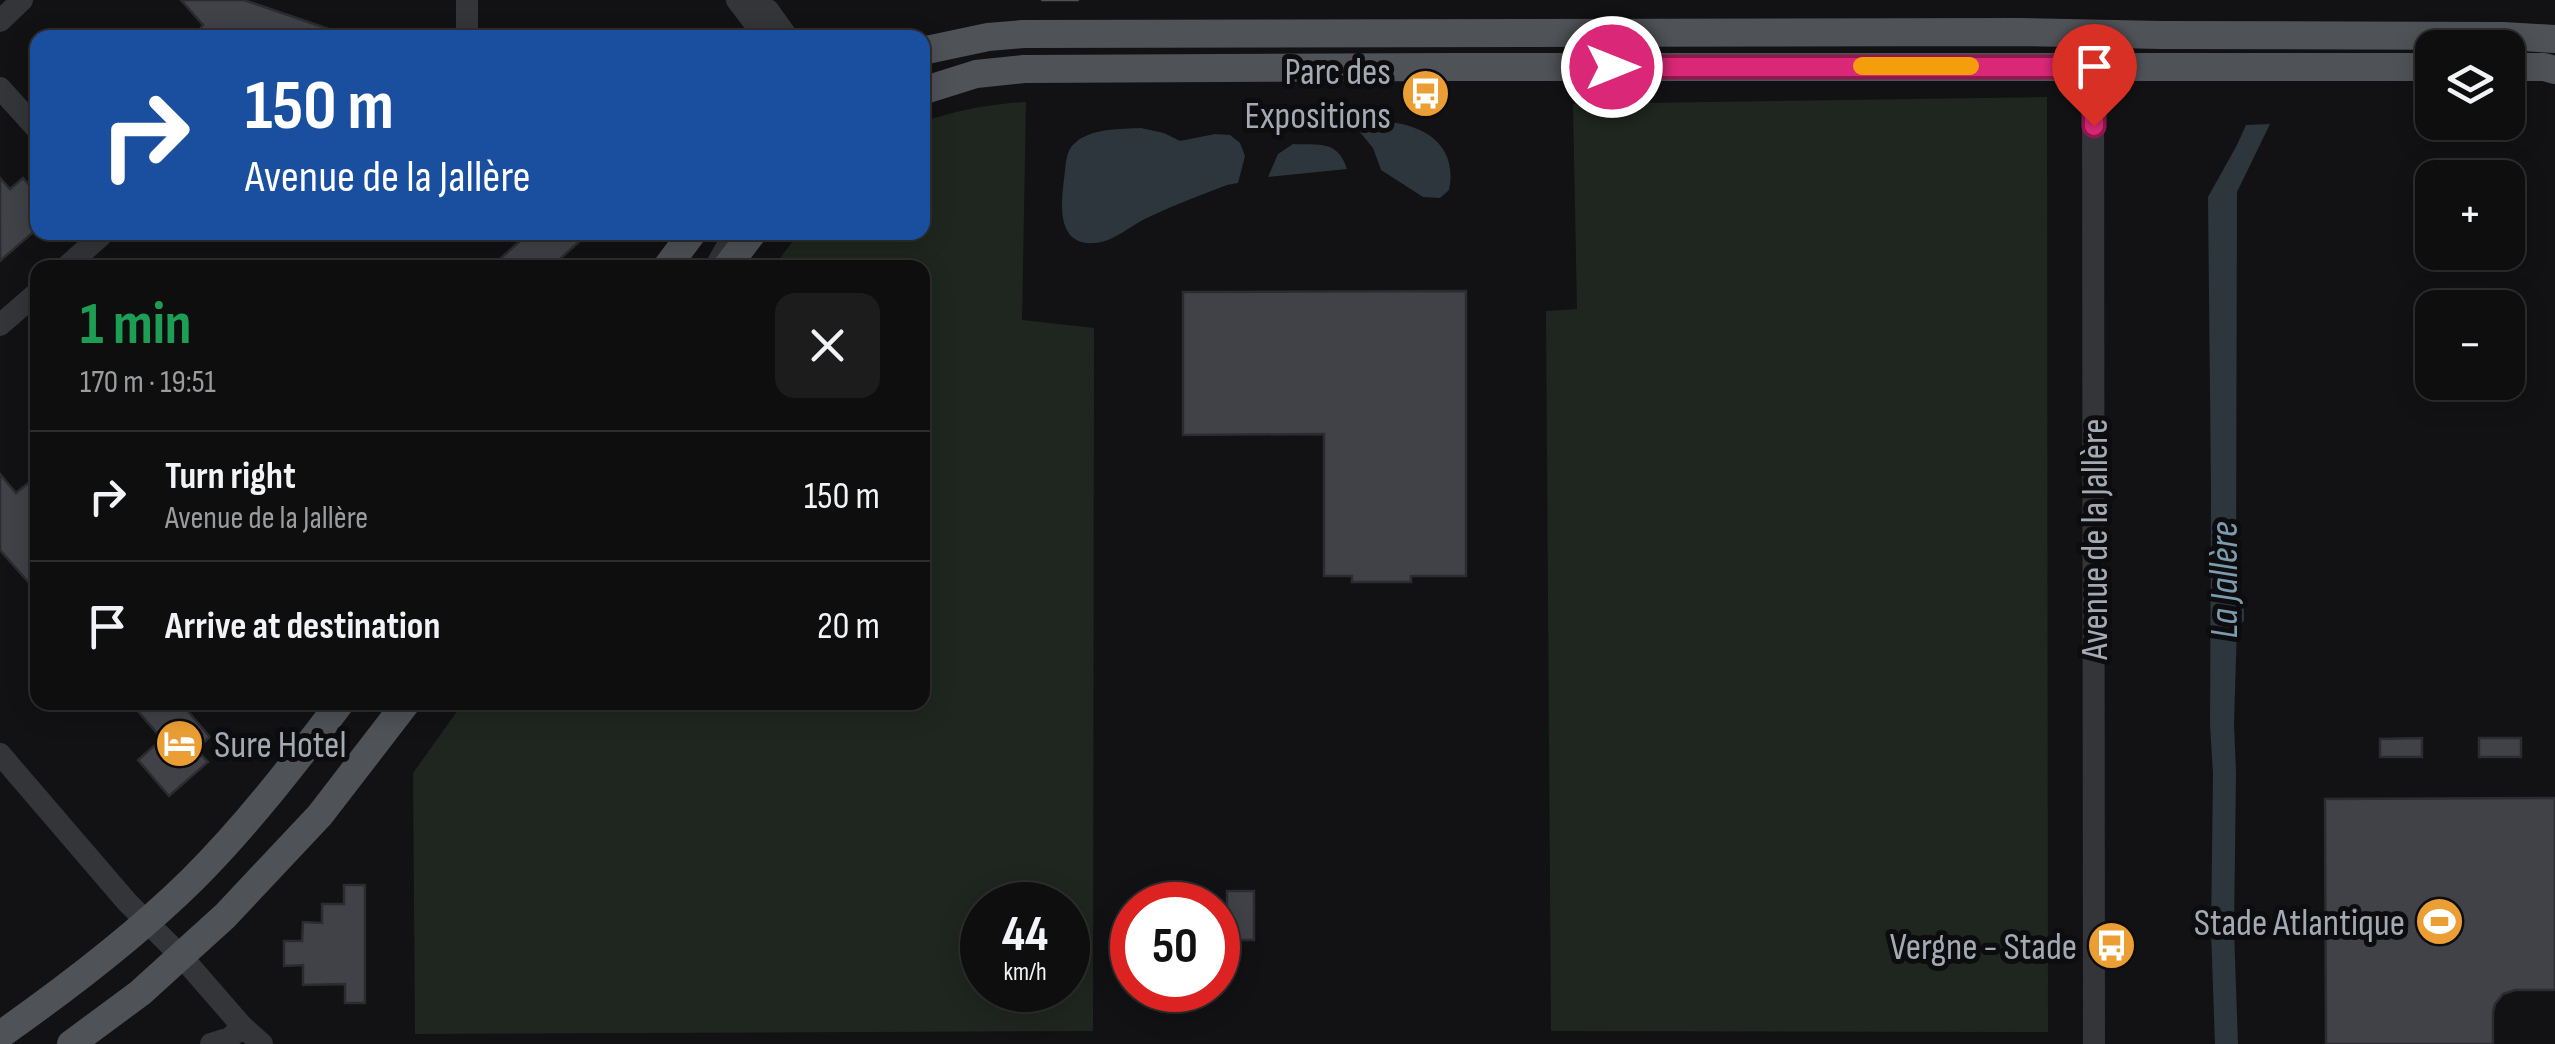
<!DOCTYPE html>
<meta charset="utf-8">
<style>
body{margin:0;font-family:"Sofia Sans Condensed",sans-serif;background:#1c1c1d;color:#f1f3f6;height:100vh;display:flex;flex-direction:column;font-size:38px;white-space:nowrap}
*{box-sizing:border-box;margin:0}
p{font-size:32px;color:#9b9c9e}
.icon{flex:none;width:55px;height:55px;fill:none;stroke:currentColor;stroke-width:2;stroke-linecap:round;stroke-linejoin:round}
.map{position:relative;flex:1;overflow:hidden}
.drawer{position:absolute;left:30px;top:260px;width:900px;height:450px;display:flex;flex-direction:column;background:#0e0e0f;border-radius:20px;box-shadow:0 5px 25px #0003,0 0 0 2px #2e2e2f}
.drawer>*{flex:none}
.guide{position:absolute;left:30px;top:30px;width:900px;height:210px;border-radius:20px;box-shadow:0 5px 25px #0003,0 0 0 2px #2e2e2f;background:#1a4fa0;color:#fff;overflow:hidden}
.buttons{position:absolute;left:2415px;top:30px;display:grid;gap:20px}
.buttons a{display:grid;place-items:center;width:110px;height:110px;border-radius:20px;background:#0e0e0f;box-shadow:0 5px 25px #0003,0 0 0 2px #2e2e2f;font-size:50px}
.speed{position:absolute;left:960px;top:882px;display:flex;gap:20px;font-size:50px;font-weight:700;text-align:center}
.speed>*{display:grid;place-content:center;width:130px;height:130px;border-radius:50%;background:#0e0e0f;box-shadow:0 5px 25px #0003,0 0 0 2px #2e2e2f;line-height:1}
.speed small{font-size:25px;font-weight:400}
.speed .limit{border:15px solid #d22;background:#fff;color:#111}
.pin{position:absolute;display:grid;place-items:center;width:85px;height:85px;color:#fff;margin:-102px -42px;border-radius:50% 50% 50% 0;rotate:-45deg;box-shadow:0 0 10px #0007}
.pin .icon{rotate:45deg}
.me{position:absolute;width:110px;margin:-55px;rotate:90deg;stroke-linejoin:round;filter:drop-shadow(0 0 8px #0008)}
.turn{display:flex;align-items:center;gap:35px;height:210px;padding:0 50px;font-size:45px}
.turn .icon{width:130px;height:130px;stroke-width:2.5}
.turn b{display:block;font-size:70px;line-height:85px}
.round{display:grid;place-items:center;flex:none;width:105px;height:105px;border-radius:20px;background:#1c1c1d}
.head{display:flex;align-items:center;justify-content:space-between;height:170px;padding:0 50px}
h1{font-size:60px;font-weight:700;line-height:75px;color:#1e9e55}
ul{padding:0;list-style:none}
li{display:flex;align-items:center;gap:30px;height:130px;padding:0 50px;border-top:2px solid #2e2e2f}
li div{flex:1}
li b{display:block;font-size:38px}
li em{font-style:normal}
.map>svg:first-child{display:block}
</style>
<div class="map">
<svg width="2555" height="1044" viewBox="0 0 2555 1044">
<rect width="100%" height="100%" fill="#121214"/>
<path fill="#1f261f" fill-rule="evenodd" d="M 2047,97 L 2048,1032 L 1551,1031 L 1546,311 L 1577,309 L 1573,104 Z
M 1026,102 L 1022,320 L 1094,328 L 1093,1031 L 415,1034 L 413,773 L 463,703 L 922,702 L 922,268 L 773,267 L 799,233 L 922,232 L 923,122 C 957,110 990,104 1026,102 ZM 982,905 L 1068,905 L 1068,990 L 982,990 Z"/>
<path fill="#2c363c" d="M 1378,122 C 1420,121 1459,143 1449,190 L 1440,198 L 1423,197 L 1381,170 L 1373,148 L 1359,131 Z
M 2270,124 L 2237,192 L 2236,574 L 2237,598 L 2244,602 L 2244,621 L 2237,626 L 2234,724 L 2236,773 L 2234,930 L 2238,1044 L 2215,1044 L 2211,931 L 2213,773 L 2210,725 L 2211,490 L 2208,197 L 2237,145 L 2246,125 Z
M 1141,128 L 1164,133 L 1180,141 L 1215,134 L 1230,135 L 1240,143 L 1245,156 L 1238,183 L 1227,185 C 1201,195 1174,205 1149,217 C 1131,225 1114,242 1094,243 C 1056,246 1061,203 1064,179 C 1066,167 1065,151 1075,143 C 1091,128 1121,129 1141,128 Z
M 1293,144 C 1319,145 1338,140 1347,169 L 1268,177 L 1278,154 Z"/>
<path fill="#414247" stroke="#2c2c30" stroke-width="2.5" d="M 181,0 L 244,0 L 346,35 L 346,38 L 193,38 L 203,25 Z
M 0,178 L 10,189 L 23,178 L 38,195 L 38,228 L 0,261 Z
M 530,232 L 590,232 L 550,268 L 490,268 Z
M 1466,291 L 1466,576 L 1411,576 L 1411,582 L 1352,582 L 1352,576 L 1324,576 L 1324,434 L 1183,435 L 1183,292 Z
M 0,474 L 16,493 L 38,475 L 38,593 L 0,550 Z
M 130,702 L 180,702 L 210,737 L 196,749 L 208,762 L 169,796 L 138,760 L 162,739 Z
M 2422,738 L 2422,757 L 2380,757 L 2380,739 Z
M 2479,738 L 2521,738 L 2521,757 L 2479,757 Z
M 2555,798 L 2555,990 L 2515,990 L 2503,994 L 2495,1004 L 2493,1012 L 2493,1044 L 2326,1044 L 2325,799 Z
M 344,885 L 365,885 L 365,1003 L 345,1003 L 345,984 L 303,985 L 303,965 L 284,966 L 284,941 L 302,941 L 303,922 L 322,923 L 322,904 L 344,904 Z
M 1227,891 L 1254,891 L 1254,940 L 1227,940 Z"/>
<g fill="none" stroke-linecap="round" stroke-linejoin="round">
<path stroke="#333538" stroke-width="22" d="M 737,0 L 766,38
M 740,0 L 768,10 L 788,38
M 0,21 L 22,0
M 2093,34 L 2094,1044
M 467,38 L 467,0
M 0,88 L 38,130
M 65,268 L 105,232
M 715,268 L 735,232
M 0,325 L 38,292
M 0,754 L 127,902 L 182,957 L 242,1026 L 262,1044
M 211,1044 L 230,1038 L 242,1026"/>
<path stroke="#4f5257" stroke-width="28" d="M 922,51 L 988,37 L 1023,34 L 2019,32 L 2162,35 L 2503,36 L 2555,39
M 2508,67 L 2544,67 L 2555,70
M 922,91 L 976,74 L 1024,69 L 1455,67 L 2432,67
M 666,268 L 693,232
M 726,268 L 753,232
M 0,1035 C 67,988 134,937 192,880 C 247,825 294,764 341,702
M 71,1044 L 140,993 L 225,916 L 320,815 L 407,702"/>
<path stroke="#4c4f53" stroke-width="2.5" d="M 1042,0 L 1078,0"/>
</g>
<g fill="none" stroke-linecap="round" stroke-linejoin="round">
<defs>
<path id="route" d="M 1612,67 L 2094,67 L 2094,126"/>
</defs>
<use href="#route" stroke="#8e194d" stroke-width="25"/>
<use href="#route" stroke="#db2777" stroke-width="18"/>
<path stroke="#f59e0b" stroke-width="18" d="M 1862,66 L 1970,66"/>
</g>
<defs>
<symbol id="bus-disc" viewBox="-11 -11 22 22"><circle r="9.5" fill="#eb9e33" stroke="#0d0d0f"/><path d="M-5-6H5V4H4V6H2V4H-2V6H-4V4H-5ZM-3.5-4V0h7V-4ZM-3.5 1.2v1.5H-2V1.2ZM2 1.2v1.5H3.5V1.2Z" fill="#fff"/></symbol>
<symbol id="hotel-disc" viewBox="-11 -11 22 22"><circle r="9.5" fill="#eb9e33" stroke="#0d0d0f"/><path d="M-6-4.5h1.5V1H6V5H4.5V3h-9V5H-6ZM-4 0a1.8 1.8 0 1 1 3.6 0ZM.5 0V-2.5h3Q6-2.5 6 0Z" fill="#fff"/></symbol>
<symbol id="stadium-disc" viewBox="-11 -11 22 22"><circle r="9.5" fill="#eb9e33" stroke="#0d0d0f"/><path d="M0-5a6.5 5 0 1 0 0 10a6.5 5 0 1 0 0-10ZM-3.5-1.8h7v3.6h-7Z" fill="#fff"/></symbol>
</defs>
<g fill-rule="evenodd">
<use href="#bus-disc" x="1398" y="66" width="55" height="55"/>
<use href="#hotel-disc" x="152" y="716" width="55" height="55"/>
<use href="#stadium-disc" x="2412" y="894" width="55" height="55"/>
<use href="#bus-disc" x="2084" y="918" width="55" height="55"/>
</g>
<g text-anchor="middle" stroke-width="10" stroke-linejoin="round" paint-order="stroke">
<g font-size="38" fill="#a4aab4" stroke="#0d0d0f" text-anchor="end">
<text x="1391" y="84">Parc des<tspan x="1391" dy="44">Expositions</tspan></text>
<text x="214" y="757" text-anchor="start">Sure Hotel</text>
<text x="2405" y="935">Stade Atlantique</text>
<text x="2077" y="959">Vergne - Stade</text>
</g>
<g font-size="38" fill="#a4aab4" stroke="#0d0d0f">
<text transform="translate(2094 539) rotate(-90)" y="13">Avenue de la Jallère</text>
</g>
<g font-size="40" font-style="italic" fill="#7c9bae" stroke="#0d0d0f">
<text transform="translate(2223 580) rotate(-90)" y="14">La Jallère</text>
</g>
</g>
</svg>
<div class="buttons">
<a><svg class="icon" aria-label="layers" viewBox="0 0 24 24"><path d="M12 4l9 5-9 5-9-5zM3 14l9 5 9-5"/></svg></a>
<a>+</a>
<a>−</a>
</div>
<div class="speed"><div>44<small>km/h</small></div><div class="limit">50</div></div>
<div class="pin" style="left:2094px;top:126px;background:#d93025"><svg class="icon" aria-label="arrive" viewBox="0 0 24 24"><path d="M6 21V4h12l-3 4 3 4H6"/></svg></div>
<svg class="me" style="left:1612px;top:67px" viewBox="-20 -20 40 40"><circle r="17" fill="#db2777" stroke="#fff" stroke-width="3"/><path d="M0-11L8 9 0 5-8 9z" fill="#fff"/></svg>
<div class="guide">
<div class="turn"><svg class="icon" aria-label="right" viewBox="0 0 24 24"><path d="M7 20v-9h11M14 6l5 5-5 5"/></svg><div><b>150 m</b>Avenue de la Jallère</div></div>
</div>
<section class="drawer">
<div class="head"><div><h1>1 min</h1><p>170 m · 19:51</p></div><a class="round"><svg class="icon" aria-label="close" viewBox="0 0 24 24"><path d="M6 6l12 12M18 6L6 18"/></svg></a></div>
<ul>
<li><svg class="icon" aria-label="right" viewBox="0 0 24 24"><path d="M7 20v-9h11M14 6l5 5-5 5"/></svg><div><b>Turn right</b><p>Avenue de la Jallère</p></div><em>150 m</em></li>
<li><svg class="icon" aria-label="arrive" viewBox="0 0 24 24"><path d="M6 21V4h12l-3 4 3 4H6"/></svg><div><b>Arrive at destination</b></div><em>20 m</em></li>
</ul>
</section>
</div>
